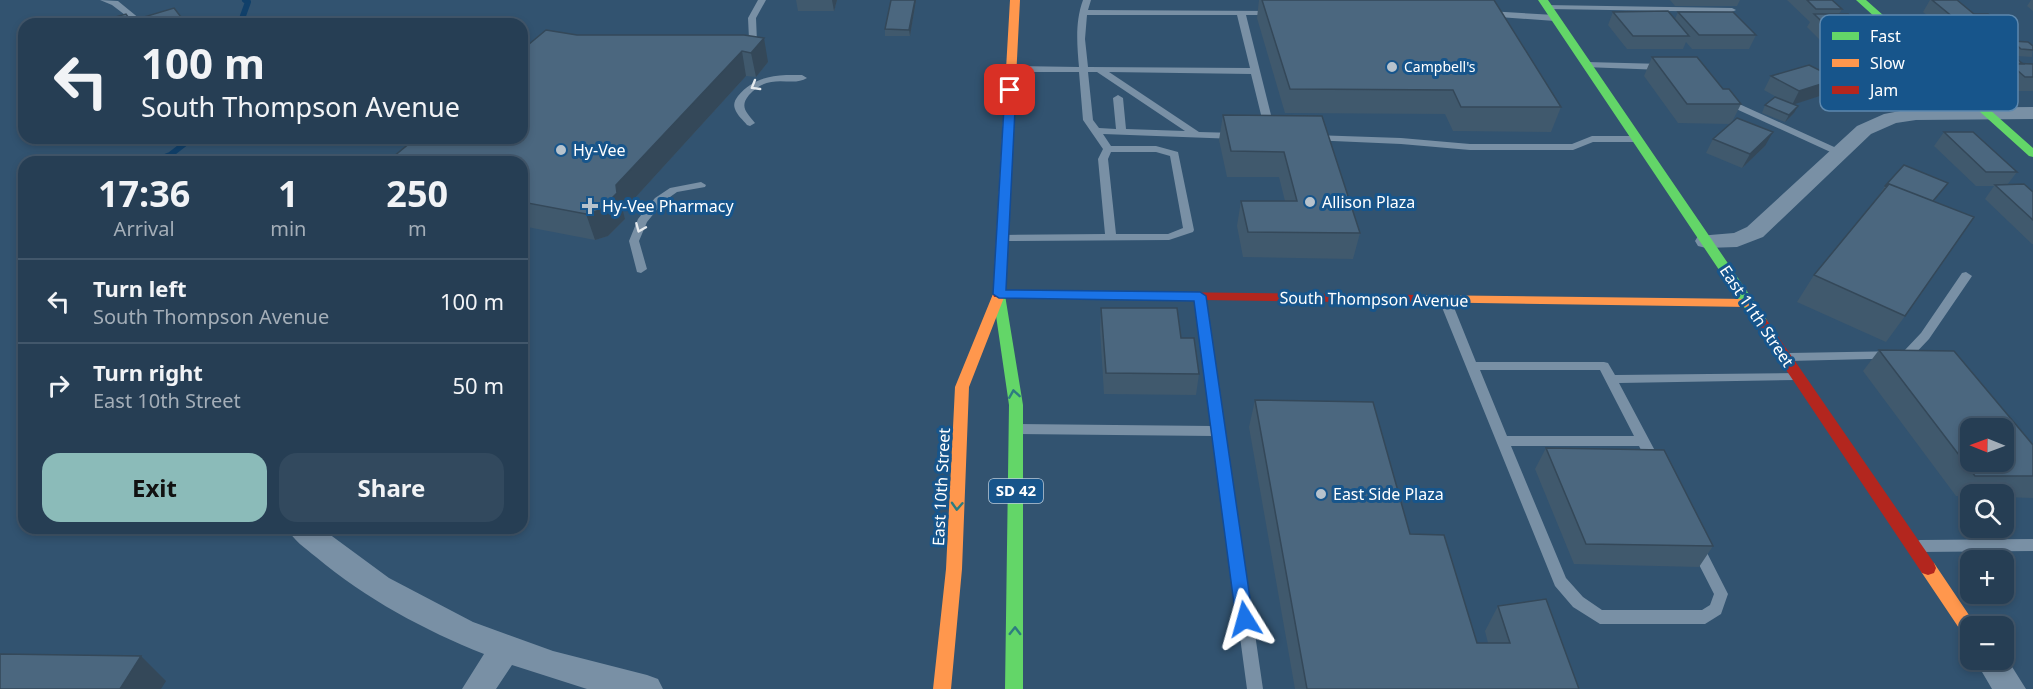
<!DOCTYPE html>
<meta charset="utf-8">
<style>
body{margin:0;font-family:"Noto Sans",sans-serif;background:#32495e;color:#f1f3f6;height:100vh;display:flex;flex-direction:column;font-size:22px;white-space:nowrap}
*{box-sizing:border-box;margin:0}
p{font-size:20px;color:#a4aeb8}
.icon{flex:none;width:33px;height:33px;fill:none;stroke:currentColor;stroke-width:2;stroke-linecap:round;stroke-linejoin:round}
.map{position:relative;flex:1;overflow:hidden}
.panel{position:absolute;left:18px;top:156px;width:510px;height:378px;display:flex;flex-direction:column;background:#263e54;border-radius:18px;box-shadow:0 3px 9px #0003,0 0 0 2px #42576b}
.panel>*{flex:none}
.guide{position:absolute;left:18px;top:18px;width:510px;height:126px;border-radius:18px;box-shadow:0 3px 9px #0003,0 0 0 2px #42576b;background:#263e54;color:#f1f3f6;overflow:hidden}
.needle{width:39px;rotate:271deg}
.tools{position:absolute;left:1960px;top:418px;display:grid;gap:12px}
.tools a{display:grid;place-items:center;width:54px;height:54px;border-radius:12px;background:#263e54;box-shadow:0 3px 9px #0003,0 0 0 2px #42576b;font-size:30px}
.pin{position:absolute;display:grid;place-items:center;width:51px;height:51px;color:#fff;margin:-26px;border-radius:12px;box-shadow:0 3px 9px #0006}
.me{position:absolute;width:66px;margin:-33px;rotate:352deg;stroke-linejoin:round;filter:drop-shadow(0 0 4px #0008)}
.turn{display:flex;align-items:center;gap:21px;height:126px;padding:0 24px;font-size:27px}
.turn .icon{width:78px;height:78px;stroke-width:2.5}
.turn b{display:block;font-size:42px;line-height:51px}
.eta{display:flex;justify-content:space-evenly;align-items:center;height:102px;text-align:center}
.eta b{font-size:36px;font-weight:700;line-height:42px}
.cta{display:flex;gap:12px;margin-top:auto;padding:12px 24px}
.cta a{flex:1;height:69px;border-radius:18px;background:#8bbbb9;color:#111;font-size:24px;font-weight:700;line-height:69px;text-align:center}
.cta a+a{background:#32495e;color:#f1f3f6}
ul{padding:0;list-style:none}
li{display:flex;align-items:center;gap:18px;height:84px;padding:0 24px;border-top:2px solid #42576b}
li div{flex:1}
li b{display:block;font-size:22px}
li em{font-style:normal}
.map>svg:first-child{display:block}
</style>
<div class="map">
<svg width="2033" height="689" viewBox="0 0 2033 689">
<rect width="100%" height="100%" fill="#325370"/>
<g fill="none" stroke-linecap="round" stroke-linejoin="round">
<path stroke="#11406a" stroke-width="6" d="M 240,24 L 248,2 L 245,0
M 152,162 L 170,155 L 192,138"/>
<path fill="#7990a5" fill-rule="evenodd" d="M 100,0 L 118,1 L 140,19 L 133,21 L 112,5 Z
M 758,0 L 766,0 L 756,18 L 757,42 L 753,45 L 740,44 L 740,40 L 749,39 L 748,18 Z
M 1083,0 L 1091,0 L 1088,10 L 1272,11 L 1276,13 L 1272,15 L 1246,15 L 1275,131 L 1273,133 L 1270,134 L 1265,131 L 1251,74 L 1109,72 L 1199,132 L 1236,133 L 1241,136 L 1236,139 L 1103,134 L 1111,146 L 1156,146 L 1178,152 L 1194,230 L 1193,232 L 1169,240 L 1002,241 L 997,238 L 1002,235 L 1105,234 L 1098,159 L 1103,149 L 1083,120 L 1079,72 L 1012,72 L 1008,69 L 1012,66 L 1079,67 C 1077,44 1075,22 1083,0 ZM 1087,15 L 1237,15 L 1250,68 L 1088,67 L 1085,39 ZM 1088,72 L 1097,72 L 1185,131 L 1126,129 L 1123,98 L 1118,95 L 1113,98 L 1116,129 L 1099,128 L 1093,120 ZM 1111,152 L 1156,152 L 1170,156 L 1183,228 L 1168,234 L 1116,234 L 1108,159 Z
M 1545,5 L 1732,8 L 1736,10 L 1732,12 L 1548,9 L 1544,7 Z
M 1488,11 L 1555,15 L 1559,18 L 1555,21 L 1485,16 L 1484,14 Z
M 1587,62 L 1663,64 L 1667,67 L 1663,70 L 1584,67 L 1583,65 Z
M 786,75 L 802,75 L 807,78 C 792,88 770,71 749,95 C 739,107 747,113 755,123 L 750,126 L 747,125 C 743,120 737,115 735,109 C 733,104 735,100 738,96 C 751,80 767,76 786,75 Z
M 1726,98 L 1843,151 L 1845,153 L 1840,156 L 1837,155 L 1723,103 L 1723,99 Z
M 1313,135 L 1401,138 L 1470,144 L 1572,144 L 1592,136 L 1637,136 L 1642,139 L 1637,142 L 1593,142 L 1573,150 L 1470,150 L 1401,144 L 1310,140 L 1308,138 Z
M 701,182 L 706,185 L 705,187 L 677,192 L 663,202 L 647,222 L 639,241 L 647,269 L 641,273 L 637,272 L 629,241 L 638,219 L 655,198 L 670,188 Z
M 1966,272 L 1972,276 L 1970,279 L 1929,339 L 1911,358 L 1789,361 L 1783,357 L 1789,353 L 1904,351 L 1921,333 L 1962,273 Z
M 1200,292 L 1206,296 L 1263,689 L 1247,689 L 1213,436 L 1017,434 L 1012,432 L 1011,429 L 1012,426 L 1017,424 L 1212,426 L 1194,296 Z
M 1445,296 L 1451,300 L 1476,362 L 1604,362 L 1608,363 L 1615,375 L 1800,373 L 1802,376 L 1796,380 L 1619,383 L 1662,464 L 1660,468 L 1655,469 L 1650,468 L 1639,446 L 1511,446 L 1566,578 L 1583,597 L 1602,610 L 1702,610 L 1710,605 L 1714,594 L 1690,547 L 1692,543 L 1697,541 L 1702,543 L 1728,594 L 1721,614 L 1705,624 L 1600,624 L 1573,607 L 1555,586 L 1439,300 ZM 1480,370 L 1600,370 L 1634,436 L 1507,436 Z
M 2033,539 L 2033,551 L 1920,552 L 1915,550 L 1913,546 L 1915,542 L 1920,540 Z"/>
<path fill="#7990a5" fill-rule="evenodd" d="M 2033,107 L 2033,119 L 1916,120 L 1896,123 L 1871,134 L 1763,237 L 1737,247 L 1706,248 L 1698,246 L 1695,241 L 1698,236 L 1734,233 L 1747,227 L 1857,126 L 1884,114 L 1916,108 Z
M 287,528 L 321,528 L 389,578 L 473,622 L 553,651 L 647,675 L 658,679 L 663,689 L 587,689 L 512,665 L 496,689 L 462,689 L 484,654 C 424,630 366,599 316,557 C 305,548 293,540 287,528 Z
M 2004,654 L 2026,689 L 1992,689 L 1975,660 L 2004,660 Z"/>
<path fill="#63d668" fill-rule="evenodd" d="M 1538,0 L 1548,0 L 1766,319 L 1768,322 L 1766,325 L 1756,325 Z
M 1856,0 L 1866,0 L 2033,148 L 2033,157 L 2029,156 Z
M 999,291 L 1005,295 L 1023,405 L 1023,689 L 1005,689 L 1009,405 L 993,295 Z"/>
<path fill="#ff974d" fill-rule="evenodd" d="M 1010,0 L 1020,0 L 1005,295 L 969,387 L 962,569 L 951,689 L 933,689 L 946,569 L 955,387 L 993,294 Z
M 1420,295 L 1748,299 L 1754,303 L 1748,307 L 1415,302 L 1414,299 L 1415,296 Z
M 1928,561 L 1934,563 L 1977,627 L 1971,627 L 1971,640 L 1965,637 L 1922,573 L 1920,568 L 1922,563 Z"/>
<path fill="#b3261e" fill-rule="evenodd" d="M 999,290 L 1420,295 L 1426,299 L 1420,303 L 994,297 L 993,294 L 994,291 Z
M 1761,318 L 1766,319 L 1934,563 L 1936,568 L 1934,573 L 1928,575 L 1922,573 L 1756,325 L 1754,322 Z"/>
</g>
<path fill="#40596d" d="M 796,0 L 837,0 L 834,11 L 798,11 Z
M 891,0 L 916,0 L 910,36 L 885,36 L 885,29 Z
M 1259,0 L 1494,0 L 1561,107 L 1551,132 L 1453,131 L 1445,114 L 1285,113 L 1257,18 Z
M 1670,0 L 1740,0 L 1737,6 L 1675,6 Z
M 1787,0 L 1832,0 L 1842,9 L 1839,14 L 1876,40 L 1869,54 L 1865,54 L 1887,68 L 1879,81 L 1845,87 L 1836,81 L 1829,93 L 1794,104 L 1794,113 L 1785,122 L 1762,113 L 1765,105 L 1782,100 L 1764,90 L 1771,76 L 1823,72 L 1831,59 L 1864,54 L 1834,54 L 1807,27 L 1810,22 Z
M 1930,0 L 1957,0 L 1974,14 L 2011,31 L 2002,44 L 1962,44 L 1923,12 Z
M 2031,0 L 2033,0 L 2033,11 L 2027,6 Z
M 1613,12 L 1675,19 L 1678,12 L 1756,35 L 1749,49 L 1692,49 L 1686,42 L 1683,49 L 1627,49 L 1608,25 Z
M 577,35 L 744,35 L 768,62 L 756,77 L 746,76 L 623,211 L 625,219 L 608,236 L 595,240 L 522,226 L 522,162 Z
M 2012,41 L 2033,46 L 2032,57 L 2017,56 L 2008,48 Z
M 1977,46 L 2023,64 L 2033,64 L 2033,91 L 2015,91 L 2000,77 L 2004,71 L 1993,71 L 1973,53 Z
M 1652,57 L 1723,89 L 1741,104 L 1731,124 L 1765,146 L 1742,168 L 1706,153 L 1713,139 L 1730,124 L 1678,123 L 1644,76 Z
M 1223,115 L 1322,116 L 1360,233 L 1353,259 L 1243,257 L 1237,226 L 1241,201 L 1285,201 L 1279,177 L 1227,177 L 1219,140 Z
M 1944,132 L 2017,172 L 2007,185 L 2033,192 L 2033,244 L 2032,244 L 1985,199 L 1994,186 L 1976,186 L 1934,146 Z
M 1948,183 L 1934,201 L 1905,316 L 1886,342 L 1797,302 L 1814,275 L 1875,201 L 1885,186 Z
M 1101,308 L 1181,338 L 1199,374 L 1196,395 L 1104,394 L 1100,329 Z
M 1879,350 L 2033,445 L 2033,498 L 2004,497 L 2004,495 L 1971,495 L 1971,497 L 1956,496 L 1863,371 Z
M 1255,400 L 1410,534 L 1477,643 L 1488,643 L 1485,631 L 1498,606 L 1579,689 L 1295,689 L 1249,427 Z
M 1546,448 L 1713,546 L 1699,567 L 1574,564 L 1535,469 Z"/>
<path fill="#344859" d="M 832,0 L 837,0 L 834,11 Z
M 915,0 L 916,0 L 910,36 L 909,30 Z
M 181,17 L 185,24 L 159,24 Z
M 764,38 L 768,62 L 756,77 L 751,53 Z
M 742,51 L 746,76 L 623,211 L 625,219 L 608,236 L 595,240 L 586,214 L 616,185 Z
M 1887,68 L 1879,81 L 1845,87 L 1853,73 Z
M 1837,79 L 1829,93 L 1792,105 L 1799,91 Z
M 1798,106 L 1794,113 L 1785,122 L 1789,115 Z
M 1773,132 L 1765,146 L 1742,168 L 1750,154 Z
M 141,656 L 166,681 L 161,689 L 120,689 Z"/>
<path fill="#4b677f" stroke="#344859" stroke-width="1.5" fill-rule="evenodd" d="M 891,0 L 915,0 L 909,30 L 885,29 Z
M 1262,0 L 1494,0 L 1561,107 L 1461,107 L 1453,90 L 1290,89 Z
M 1807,0 L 1832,0 L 1842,9 L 1816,9 Z
M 1932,0 L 1957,0 L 1974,14 L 1988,14 L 2011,31 L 1970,31 Z
M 174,8 L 181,17 L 159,24 L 111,24 L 108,19 L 126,14 L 131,21 Z
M 1668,11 L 1689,36 L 1633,36 L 1613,12 Z
M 1678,12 L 1733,12 L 1756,35 L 1699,35 Z
M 1814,14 L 1848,14 L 1876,40 L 1841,40 Z
M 546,30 L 577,35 L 744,35 L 764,38 L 751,53 L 742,51 L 616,185 L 617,193 L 600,210 L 586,214 L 522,202 L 522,162 L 387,162 L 416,138 L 522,138 L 522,50 Z
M 2012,41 L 2028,42 L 2033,46 L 2033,50 L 2021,49 Z
M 1977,46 L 2002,47 L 2023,64 L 1998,64 Z
M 1652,57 L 1697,57 L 1723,89 L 1729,89 L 1741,104 L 1687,104 Z
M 2009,63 L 2033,64 L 2033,77 L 2025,77 Z
M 1809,65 L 1837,79 L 1799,91 L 1771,76 Z
M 1775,97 L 1798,106 L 1789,115 L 1765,105 Z
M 1223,115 L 1322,116 L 1360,233 L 1248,232 L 1241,201 L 1297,201 L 1284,152 L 1231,151 Z
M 1737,118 L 1773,132 L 1750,154 L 1713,139 Z
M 1944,132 L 1973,132 L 2017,172 L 1986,172 Z
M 1904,165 L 1948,183 L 1933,201 L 1889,184 L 1886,187 L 1885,186 Z
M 1889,184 L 1974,217 L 1905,316 L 1814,275 Z
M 2024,184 L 2033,192 L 2033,220 L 1995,185 Z
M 1101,308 L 1177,308 L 1181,338 L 1194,338 L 1199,374 L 1106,373 Z
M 1879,350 L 1954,351 L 2033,445 L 2033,476 L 1975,476 ZM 1971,429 L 2004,429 L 2004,462 L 1971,462 Z
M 1255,400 L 1373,402 L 1410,534 L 1444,535 L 1477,643 L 1510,643 L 1498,606 L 1546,599 L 1579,689 L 1307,689 Z
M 1546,448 L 1664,450 L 1713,546 L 1586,544 Z
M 0,654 L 141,656 L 120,689 L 0,689 Z"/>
<defs><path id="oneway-chevron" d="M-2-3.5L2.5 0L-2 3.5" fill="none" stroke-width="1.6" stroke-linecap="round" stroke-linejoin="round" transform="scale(1.5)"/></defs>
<g stroke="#e4e9ed">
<use href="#oneway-chevron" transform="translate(755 86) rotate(150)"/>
<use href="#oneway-chevron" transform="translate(640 228) rotate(113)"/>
</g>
<g stroke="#2e7c80">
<use href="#oneway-chevron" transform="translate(1014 394) rotate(-99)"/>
<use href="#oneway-chevron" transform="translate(957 506) rotate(93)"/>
<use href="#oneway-chevron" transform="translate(1015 631) rotate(-89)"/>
</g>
<path fill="#1a73e8" stroke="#114b97" stroke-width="1.5" d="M 1010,87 L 1016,90 L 1006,290 L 1200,292 L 1206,296 L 1253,619 L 1251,624 L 1245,626 L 1239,624 L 1236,619 L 1194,301 L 999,298 L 993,294 L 1005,90 Z"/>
<g fill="#b7c3cd" stroke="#17558b" stroke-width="2">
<circle cx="1392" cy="67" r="6"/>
<circle cx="561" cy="150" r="6"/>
<circle cx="1310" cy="202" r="6"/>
<path d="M587 197h6v6h6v6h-6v6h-6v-6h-6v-6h6z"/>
<circle cx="1321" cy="494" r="6"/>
</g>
<g text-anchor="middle" stroke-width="6" stroke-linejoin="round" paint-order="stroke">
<g font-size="14" fill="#fff" stroke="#17558b" text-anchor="start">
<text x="1404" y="72">Campbell's</text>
</g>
<rect fill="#17558b" stroke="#b9ccdc" stroke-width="1.5" x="989" y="479" width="54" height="24" rx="4.5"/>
<g font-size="15" font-weight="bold" fill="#fff">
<text x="1016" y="496">SD 42</text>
</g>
<g font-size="16" fill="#fff" stroke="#17558b" text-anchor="start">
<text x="573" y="156">Hy-Vee</text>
<text x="1322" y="208">Allison Plaza</text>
<text x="602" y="212">Hy-Vee Pharmacy</text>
<text x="1333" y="500">East Side Plaza</text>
</g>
<g font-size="16" fill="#fff" stroke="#17558b">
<text transform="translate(1374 299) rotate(1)" y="6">South Thompson Avenue</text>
<text transform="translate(1757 316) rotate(56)" y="6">East 11th Street</text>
<text transform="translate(941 487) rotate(-87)" y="6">East 10th Street</text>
</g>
</g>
<rect x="1820" y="15" width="198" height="96" rx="9" fill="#17558b" stroke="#5d88ae" stroke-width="1.5"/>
<rect x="1832" y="32" width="27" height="8" fill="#63d668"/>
<rect x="1832" y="59" width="27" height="8" fill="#ff974d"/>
<rect x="1832" y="86" width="27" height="8" fill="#b3261e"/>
<g font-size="16" fill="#fff">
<text x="1870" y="42">Fast</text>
<text x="1870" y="69">Slow</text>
<text x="1870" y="96">Jam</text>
</g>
</svg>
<div class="tools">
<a><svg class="needle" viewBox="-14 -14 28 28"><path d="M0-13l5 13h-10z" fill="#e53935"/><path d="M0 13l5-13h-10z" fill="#a4aeb8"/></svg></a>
<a><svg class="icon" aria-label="search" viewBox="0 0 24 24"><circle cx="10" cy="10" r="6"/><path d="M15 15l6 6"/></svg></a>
<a>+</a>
<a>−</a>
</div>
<div class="pin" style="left:1010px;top:90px;background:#d93025"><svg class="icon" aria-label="arrive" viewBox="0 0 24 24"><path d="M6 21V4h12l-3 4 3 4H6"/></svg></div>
<svg class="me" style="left:1245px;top:619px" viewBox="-20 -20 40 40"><path d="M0-17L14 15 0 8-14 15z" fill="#1a73e8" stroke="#fff" stroke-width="4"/></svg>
<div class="guide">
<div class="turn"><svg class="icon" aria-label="left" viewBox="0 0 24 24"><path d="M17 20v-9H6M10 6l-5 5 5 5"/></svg><div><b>100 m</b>South Thompson Avenue</div></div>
</div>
<section class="panel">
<div class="eta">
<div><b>17:36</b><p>Arrival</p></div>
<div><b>1</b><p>min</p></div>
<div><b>250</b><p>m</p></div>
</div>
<ul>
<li><svg class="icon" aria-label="left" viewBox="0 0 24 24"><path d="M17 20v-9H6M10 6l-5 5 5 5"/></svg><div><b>Turn left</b><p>South Thompson Avenue</p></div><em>100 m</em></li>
<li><svg class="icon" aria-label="right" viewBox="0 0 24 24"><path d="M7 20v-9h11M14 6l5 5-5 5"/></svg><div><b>Turn right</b><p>East 10th Street</p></div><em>50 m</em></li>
</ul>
<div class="cta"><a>Exit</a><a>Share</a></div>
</section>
</div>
